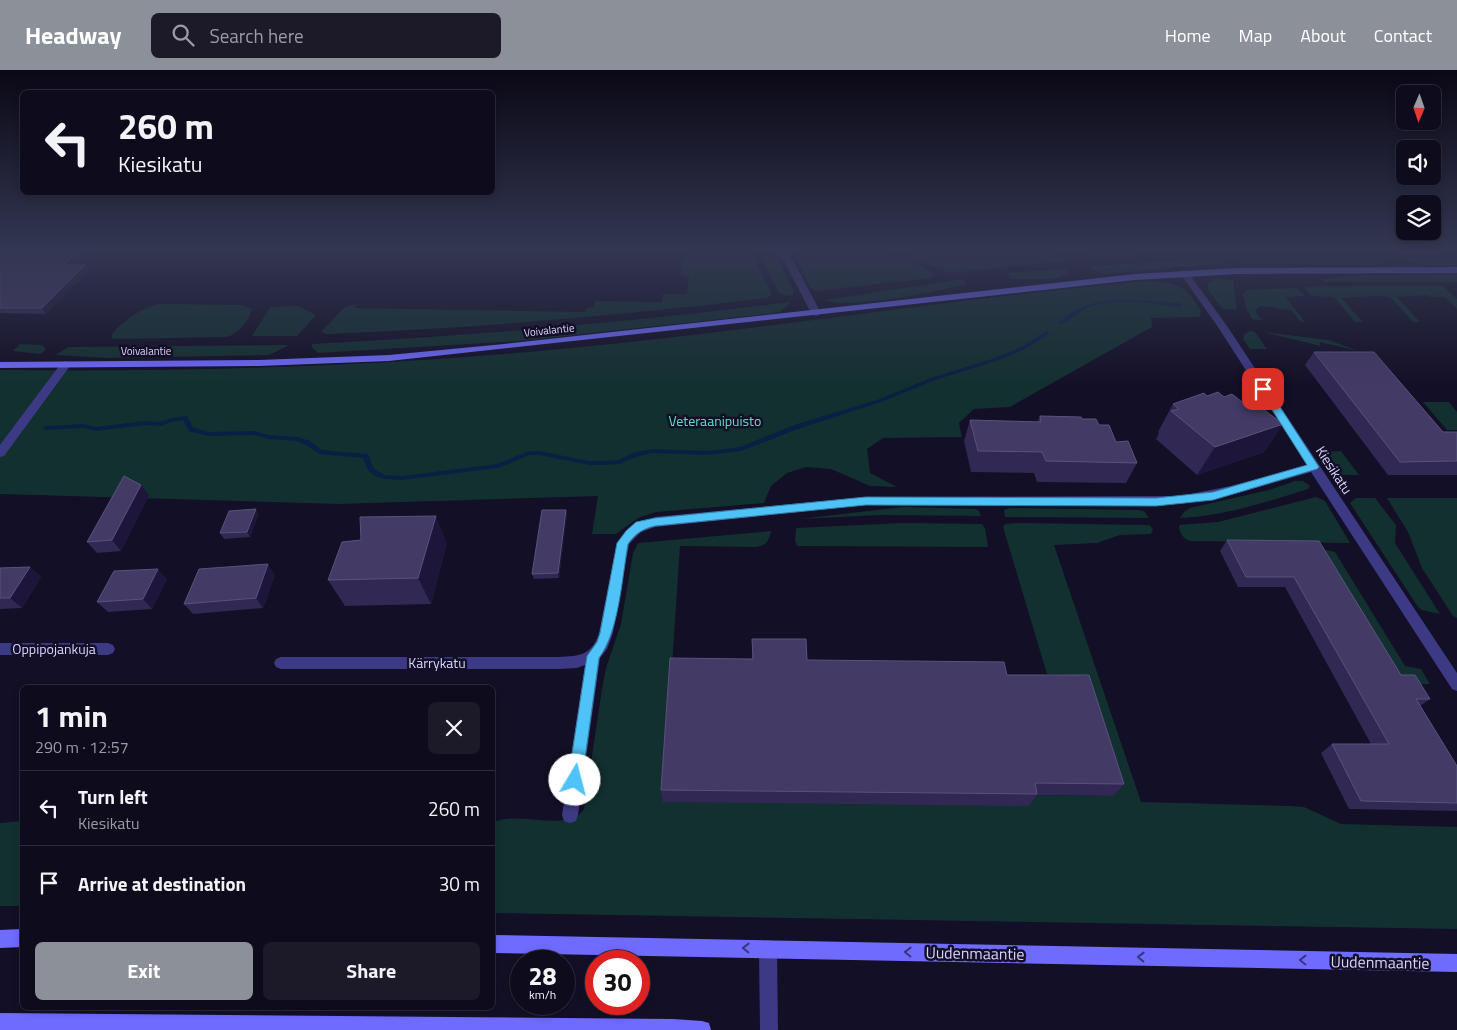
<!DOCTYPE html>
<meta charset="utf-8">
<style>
body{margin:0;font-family:"Titillium Web",sans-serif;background:#1c1929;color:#f1f3f6;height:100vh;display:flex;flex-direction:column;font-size:19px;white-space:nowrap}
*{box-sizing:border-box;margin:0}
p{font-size:16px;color:#9b9ba3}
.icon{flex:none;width:28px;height:28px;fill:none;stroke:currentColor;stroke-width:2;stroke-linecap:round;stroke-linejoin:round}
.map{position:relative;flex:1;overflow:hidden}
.side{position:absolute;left:20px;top:615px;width:475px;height:325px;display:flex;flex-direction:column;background:#0e0b1c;border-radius:8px;box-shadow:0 2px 8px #0003,0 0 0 1px #2e2b3b}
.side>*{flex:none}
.top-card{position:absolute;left:20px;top:20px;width:475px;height:105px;border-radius:8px;box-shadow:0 2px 8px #0003,0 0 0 1px #2e2b3b;background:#0e0b1c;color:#f1f3f6;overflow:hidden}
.needle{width:32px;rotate:182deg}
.tools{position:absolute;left:1396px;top:15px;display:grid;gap:10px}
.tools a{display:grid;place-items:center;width:45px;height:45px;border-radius:8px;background:#0e0b1c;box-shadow:0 2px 8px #0003,0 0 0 1px #2e2b3b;font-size:25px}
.speed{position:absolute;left:510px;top:880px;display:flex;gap:10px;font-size:25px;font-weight:700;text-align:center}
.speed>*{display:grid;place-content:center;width:65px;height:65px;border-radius:50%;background:#0e0b1c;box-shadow:0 2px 8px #0003,0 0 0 1px #2e2b3b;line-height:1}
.speed small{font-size:12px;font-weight:400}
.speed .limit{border:8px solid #d22;background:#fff;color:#111}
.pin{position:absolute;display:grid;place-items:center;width:42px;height:42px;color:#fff;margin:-21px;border-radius:10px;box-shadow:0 2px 8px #0006}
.me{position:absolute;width:55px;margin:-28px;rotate:8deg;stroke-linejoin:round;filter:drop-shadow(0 0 4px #0008)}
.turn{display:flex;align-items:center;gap:18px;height:105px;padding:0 15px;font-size:22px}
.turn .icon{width:65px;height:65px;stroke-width:2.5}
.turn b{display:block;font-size:35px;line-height:42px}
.round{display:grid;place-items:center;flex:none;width:52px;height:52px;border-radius:8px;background:#1c1929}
.overview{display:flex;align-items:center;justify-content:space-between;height:85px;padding:0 15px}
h1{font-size:30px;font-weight:700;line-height:38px}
.button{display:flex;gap:10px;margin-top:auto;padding:10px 15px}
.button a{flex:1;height:58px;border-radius:8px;background:#8c9099;color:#fff;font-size:20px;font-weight:700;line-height:58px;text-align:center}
.button a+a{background:#1c1929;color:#f1f3f6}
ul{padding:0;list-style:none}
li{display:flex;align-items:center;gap:15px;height:75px;padding:0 15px;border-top:1px solid #2e2b3b}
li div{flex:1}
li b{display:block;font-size:19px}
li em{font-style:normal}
header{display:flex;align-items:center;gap:30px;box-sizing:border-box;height:70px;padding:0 25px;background:#8c9099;color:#fff}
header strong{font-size:24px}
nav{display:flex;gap:28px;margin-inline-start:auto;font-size:18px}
.search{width:350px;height:45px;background:#1c1929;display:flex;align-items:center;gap:12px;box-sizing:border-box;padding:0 18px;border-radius:8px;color:#9b9ba3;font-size:19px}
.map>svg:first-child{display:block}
</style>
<header>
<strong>Headway</strong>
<div class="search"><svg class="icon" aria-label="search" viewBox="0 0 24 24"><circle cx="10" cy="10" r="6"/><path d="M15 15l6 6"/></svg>Search here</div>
<nav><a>Home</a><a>Map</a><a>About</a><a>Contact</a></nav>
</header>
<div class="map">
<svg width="1457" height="960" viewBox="0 0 1457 960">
<rect width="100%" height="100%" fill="#130f26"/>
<path fill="#12302f" d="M 684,181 L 750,181 L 772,225 L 767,228 C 620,246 474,258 327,264 L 321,262 L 345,237 L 356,234 L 355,238 L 585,242 L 587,238 L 594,237 L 595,231 L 662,232 L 663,224 L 687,224 L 689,206 L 681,205 Z
M 759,181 L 773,181 L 794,222 L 792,225 L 785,226 L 779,223 Z
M 792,181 L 886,181 L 925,198 L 934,205 L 931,208 L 815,221 L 811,218 Z
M 895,181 L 1060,181 L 1064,191 L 950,203 Z
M 1082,181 L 1208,181 L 1091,189 L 1084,186 Z
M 1457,187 L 1457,195 L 1420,195 L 1401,188 Z
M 1221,188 L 1227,193 L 1105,204 L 1090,199 L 1094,196 Z
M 1238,188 L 1380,188 L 1384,190 L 1378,194 L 1241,194 L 1237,192 L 1236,189 Z
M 1062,199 L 1068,200 L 1067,204 L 1054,209 L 1012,209 L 1008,203 Z
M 1457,204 L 1457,212 L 1325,212 L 1321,209 L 1360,205 Z
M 963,209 L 967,214 C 938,221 851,240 825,230 Z
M 1216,209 L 1233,210 L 1237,240 L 1223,239 L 1208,220 L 1208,213 Z
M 1146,211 C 1176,212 1186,215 1201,241 L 1200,247 L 1151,248 L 1152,257 L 1010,337 L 974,339 L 959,353 L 962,367 L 883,368 L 867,379 L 870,403 L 897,417 L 870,416 L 831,399 L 806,397 L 787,403 L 771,416 L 764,433 L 656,442 L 638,448 L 616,464 L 592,464 L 598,426 L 338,434 L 0,424 L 0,300 C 187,302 374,297 560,279 C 756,261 950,229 1146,211 Z
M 1364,216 L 1442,216 L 1457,229 L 1457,239 L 1445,227 L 1430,227 L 1428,225 L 1397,227 L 1420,252 L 1413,252 L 1390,227 L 1375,226 L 1341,228 L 1363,252 L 1355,252 L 1334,227 L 1311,226 L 1305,219 L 1305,217 Z
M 1297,218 L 1305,226 L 1286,227 L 1305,252 L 1301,252 L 1291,240 C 1279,240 1271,236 1259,236 L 1255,241 L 1262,250 L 1252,249 L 1246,238 L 1243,224 L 1247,220 Z
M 791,232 L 780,242 L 766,244 L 519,271 L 318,283 L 312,277 L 312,274 C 472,266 632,252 791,232 Z
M 158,234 L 242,235 L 252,239 C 249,251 239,263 227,267 L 113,269 L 111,266 C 119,253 143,237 158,234 Z
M 298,236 L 316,245 L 297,266 L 252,266 L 270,237 Z
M 1250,261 L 1255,262 L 1267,279 L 1250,279 L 1243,269 L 1244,264 Z
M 1263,262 L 1328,270 L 1359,281 L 1319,272 L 1321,276 Z
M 20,274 L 42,275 L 46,279 L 41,284 L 13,281 Z
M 289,275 L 269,285 L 108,288 L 55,285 L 69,277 Z
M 1423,332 L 1449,332 L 1457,342 L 1457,360 L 1447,360 Z
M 1341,381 L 1359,405 L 1340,405 L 1323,384 L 1324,382 Z
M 1295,411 L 1303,411 L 1310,416 L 1308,419 C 1266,432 1225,446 1180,448 L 1184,442 L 1190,438 L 1269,420 Z
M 1316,427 L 1325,431 L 1350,473 L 1190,471 C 1183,469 1179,462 1179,455 L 1218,452 Z
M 1356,428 L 1375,428 L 1396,455 L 1395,473 L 1440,544 L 1422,540 L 1418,537 L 1350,433 Z
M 1387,428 L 1457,428 L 1457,548 L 1453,546 L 1422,498 L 1408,462 Z
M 903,437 L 976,439 L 979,441 L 981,446 L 881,445 L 799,449 Z
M 1009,438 L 1139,440 L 1144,441 L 1149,448 L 1005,447 L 1004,440 Z
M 901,453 L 982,454 L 985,458 L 988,477 L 797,476 L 795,470 L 796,458 Z
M 1017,453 L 1149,455 L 1153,459 L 1151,464 L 1120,465 L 1097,473 L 1054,475 L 1141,732 L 1290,736 L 1304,737 L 1341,754 L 1457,757 L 1457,859 L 493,843 L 493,753 C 517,739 569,764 584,739 L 602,619 L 606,598 L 621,554 L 633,483 L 638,473 L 771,461 C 769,471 767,475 756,477 L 680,476 L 663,732 L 1026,725 L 1113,726 L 1076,605 L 1047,604 L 1003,457 L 1005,454 Z
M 1327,480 L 1335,482 L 1405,596 L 1421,599 L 1430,614 L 1398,615 L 1323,481 Z
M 22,751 L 22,836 L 0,836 L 0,753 Z"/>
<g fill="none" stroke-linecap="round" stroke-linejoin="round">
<path fill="#0a1f44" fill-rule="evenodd" d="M 1118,229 L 1180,233 L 1183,235 L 1180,237 C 1152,234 1121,228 1093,236 C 1087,238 1081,241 1076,245 C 1070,248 1066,254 1059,254 L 1058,253 C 1075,237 1095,231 1118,229 Z
M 1047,261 L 1049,262 L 1049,264 L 1025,279 L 999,290 L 935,310 L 881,332 L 801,358 L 741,381 L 709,385 L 652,383 L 636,387 L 619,394 L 604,395 L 589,395 L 539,385 L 530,385 L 498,398 L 402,410 L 384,409 L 373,405 L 367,398 L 363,388 L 320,384 L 306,375 L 297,371 L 269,369 L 254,365 L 208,366 L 189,361 L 183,350 L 172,352 L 161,356 L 145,355 L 96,361 L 83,358 L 46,360 L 43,358 L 46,356 L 83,354 L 96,357 L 145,351 L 160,352 L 171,348 L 187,346 L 193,357 L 208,362 L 254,361 L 269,365 L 298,367 L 310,371 L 322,380 L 366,384 L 368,384 L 373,397 L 377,401 L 385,405 L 402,406 L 497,394 L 529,381 L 539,381 L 589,391 L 604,391 L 618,390 L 632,383 L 652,379 L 709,381 L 740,377 L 797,354 L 877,330 L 931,308 L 995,288 L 1021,277 Z"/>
<path fill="#3d3a85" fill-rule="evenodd" d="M 779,181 L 788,181 L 821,243 L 819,245 L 816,246 L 811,243 Z
M 1184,200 L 1187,201 L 1227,256 L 1457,603 L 1457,621 L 1452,619 L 1311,402 L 1231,425 L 1180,434 L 866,435 L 655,457 L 641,462 L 629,474 L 613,563 L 607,579 L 600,588 L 578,745 L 576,751 L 570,753 L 564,751 L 562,745 L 585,595 L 577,598 L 559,599 L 281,599 L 276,597 L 274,593 L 276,589 L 281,587 L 559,587 C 580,586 592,585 599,563 L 617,473 L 632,456 L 655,447 L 866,427 L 1180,426 L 1231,416 L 1307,395 L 1218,257 L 1180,203 Z
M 66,291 L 71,294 L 70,296 L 4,386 L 0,387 L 0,375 L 62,292 Z
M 0,573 L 108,573 L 113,575 L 115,579 L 113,583 L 108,585 L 0,585 Z
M 768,870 L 774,873 L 777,879 L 778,960 L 760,960 L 759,879 L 762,873 Z"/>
<path fill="#6f6bff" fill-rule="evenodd" d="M 1457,197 L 1457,203 L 1236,204 L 1135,210 L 389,291 L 259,296 L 0,298 L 0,292 L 259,290 L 389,285 L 504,274 L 1135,204 L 1236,198 Z
M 22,859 L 22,877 L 0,878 L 0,860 Z
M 492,865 L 1457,884 L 1457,902 L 492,883 Z
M 0,943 L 673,949 L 702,951 L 709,953 L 711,960 L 0,960 Z"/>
</g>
<path fill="#312854" d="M 0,181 L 87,181 L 73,195 L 85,195 L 89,200 L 46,244 L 0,243 Z
M 1314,282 L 1443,362 L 1457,362 L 1457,405 L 1388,405 L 1305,295 Z
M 1207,326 L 1224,327 L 1283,354 L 1264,382 L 1197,405 L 1156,369 L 1159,363 L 1158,362 L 1173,334 Z
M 1040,346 L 1082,349 L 1116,372 L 1137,393 L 1126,413 L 1037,412 L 1034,403 L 971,402 L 964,371 L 970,350 L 1037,352 Z
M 149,425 L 121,481 L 97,483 L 87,472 Z
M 566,440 L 567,445 L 559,508 L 534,509 L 532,504 Z
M 259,444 L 250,467 L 224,469 L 220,463 Z
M 361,470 L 447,473 L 431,534 L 345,536 L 328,510 Z
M 1227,470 L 1319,471 L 1401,605 L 1430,629 L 1420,636 L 1457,696 L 1457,741 L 1349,739 L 1321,683 L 1332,674 L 1371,674 L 1285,517 L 1238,517 L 1220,481 Z
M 30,497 L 41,507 L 22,538 L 0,539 L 0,498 Z
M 275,505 L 263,538 L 193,544 L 184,534 Z
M 167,509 L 152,539 L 108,542 L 97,532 Z
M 752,569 L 807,590 L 1007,605 L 1124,714 L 1113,726 L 1037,725 L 1029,736 L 663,732 L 661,720 L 752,589 Z"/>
<path fill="#1d163a" d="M 78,181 L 87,181 L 68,200 L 64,195 Z
M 85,195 L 89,200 L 46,244 L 42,238 Z
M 1283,354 L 1264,382 L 1197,405 L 1215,377 Z
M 141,415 L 149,425 L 121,481 L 112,470 Z
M 256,439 L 259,444 L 250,467 L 247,462 Z
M 566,440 L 567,445 L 559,508 L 558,503 Z
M 436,446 L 447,473 L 431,534 L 418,508 Z
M 268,494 L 275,505 L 263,538 L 256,528 Z
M 30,497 L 41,507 L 22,538 L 10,528 Z
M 158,499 L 167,509 L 152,539 L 143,529 Z"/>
<path fill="#433a66" stroke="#5a527e" d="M 0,181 L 78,181 L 64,195 L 85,195 L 42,238 L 0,238 Z
M 1314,282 L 1374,282 L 1443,362 L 1457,362 L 1457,391 L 1400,392 Z
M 1218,322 L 1224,327 L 1232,324 L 1251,339 L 1259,336 L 1283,354 L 1215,377 L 1171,341 L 1179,339 L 1173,334 L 1204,323 L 1207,326 Z
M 1040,346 L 1081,347 L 1082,349 L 1096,349 L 1099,355 L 1109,355 L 1116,372 L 1128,371 L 1137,393 L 1046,391 L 1042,382 L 978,381 L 970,350 L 1041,352 Z
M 124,406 L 141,415 L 112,470 L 87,472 Z
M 256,439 L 247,462 L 220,463 L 229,441 Z
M 542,440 L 566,440 L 558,503 L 532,504 Z
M 436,446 L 418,508 L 328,510 L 342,472 L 361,470 L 360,447 Z
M 1227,470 L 1319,471 L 1401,605 L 1415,605 L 1430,629 L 1416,629 L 1457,696 L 1457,733 L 1361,731 L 1332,674 L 1389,674 L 1294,507 L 1246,507 Z
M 268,494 L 256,528 L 184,534 L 199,499 Z
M 30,497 L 10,528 L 0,528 L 0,498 Z
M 158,499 L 143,529 L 97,532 L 114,501 Z
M 752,569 L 806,569 L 807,590 L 1004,592 L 1007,605 L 1089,605 L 1124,714 L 1035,713 L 1037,724 L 661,720 L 670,588 L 753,589 Z"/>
<defs><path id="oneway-chevron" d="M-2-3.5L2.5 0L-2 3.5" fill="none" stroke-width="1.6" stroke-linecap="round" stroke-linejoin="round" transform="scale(1.25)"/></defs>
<g stroke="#38347d">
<use href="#oneway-chevron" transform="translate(746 878) rotate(-179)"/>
<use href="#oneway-chevron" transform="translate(908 882) rotate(-179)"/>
<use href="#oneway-chevron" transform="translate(1141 887) rotate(-179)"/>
<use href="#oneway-chevron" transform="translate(1303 890) rotate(-179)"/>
</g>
<linearGradient id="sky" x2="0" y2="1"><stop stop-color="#0a0815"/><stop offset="0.57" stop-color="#333752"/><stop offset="1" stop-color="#333752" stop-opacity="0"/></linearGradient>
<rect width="1457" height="316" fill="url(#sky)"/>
<path fill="#4fc3f7" stroke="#337fa1" d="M 1263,316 L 1267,317 L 1319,397 L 1317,399 L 1213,430 L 1156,436 L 866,435 L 655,456 C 642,459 635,464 628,474 C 622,507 619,562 599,588 L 582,710 L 580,715 L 575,717 L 570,715 L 568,710 L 587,586 L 597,572 L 600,563 L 617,473 L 626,461 L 636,452 L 655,448 L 866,427 L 1156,428 L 1213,422 L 1307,395 L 1259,319 Z"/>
<g text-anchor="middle" stroke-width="5" stroke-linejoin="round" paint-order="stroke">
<g font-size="11" fill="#d9d4ff" stroke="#130f26">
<text transform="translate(549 260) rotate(-6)" y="4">Voivalantie</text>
<text x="146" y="285">Voivalantie</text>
</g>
<g font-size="14" fill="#5fe0c0" stroke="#130f26">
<text x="715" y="356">Veteraanipuisto</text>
</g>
<g font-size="14" fill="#d9d4ff" stroke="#130f26">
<text transform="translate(1334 400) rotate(57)" y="5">Kiesikatu</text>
<text x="54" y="584">Oppipojankuja</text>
<text x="437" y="598">Kärrykatu</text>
</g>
<g font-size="16" fill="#d9d4ff" stroke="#130f26">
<text transform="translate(975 883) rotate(1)" y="6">Uudenmaantie</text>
<text transform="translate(1380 892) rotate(1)" y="6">Uudenmaantie</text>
</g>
</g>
</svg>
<div class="tools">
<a><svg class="needle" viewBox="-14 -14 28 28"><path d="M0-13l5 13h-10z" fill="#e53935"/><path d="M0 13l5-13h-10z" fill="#9b9ba3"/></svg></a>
<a><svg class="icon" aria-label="sound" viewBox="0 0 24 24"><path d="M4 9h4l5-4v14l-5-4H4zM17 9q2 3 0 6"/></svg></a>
<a><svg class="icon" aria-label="layers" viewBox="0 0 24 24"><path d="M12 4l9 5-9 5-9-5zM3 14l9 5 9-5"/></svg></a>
</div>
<div class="speed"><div>28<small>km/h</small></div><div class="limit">30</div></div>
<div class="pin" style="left:1263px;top:319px;background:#d93025"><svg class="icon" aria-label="arrive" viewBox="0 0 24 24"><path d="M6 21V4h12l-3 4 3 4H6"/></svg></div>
<svg class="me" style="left:575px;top:710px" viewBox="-20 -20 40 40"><circle r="19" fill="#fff"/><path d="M0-13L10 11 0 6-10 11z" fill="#4fc3f7"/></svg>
<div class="top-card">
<div class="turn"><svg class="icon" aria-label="left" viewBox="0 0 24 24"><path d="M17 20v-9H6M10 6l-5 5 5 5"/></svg><div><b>260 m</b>Kiesikatu</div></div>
</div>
<section class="side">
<div class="overview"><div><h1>1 min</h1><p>290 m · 12:57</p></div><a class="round"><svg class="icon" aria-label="close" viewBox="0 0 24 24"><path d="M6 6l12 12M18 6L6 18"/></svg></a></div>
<ul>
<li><svg class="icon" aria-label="left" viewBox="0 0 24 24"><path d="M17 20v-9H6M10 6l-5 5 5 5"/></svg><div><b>Turn left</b><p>Kiesikatu</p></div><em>260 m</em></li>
<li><svg class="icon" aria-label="arrive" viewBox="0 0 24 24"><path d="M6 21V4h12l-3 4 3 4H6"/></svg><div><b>Arrive at destination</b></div><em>30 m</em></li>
</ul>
<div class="button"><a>Exit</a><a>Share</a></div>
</section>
</div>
